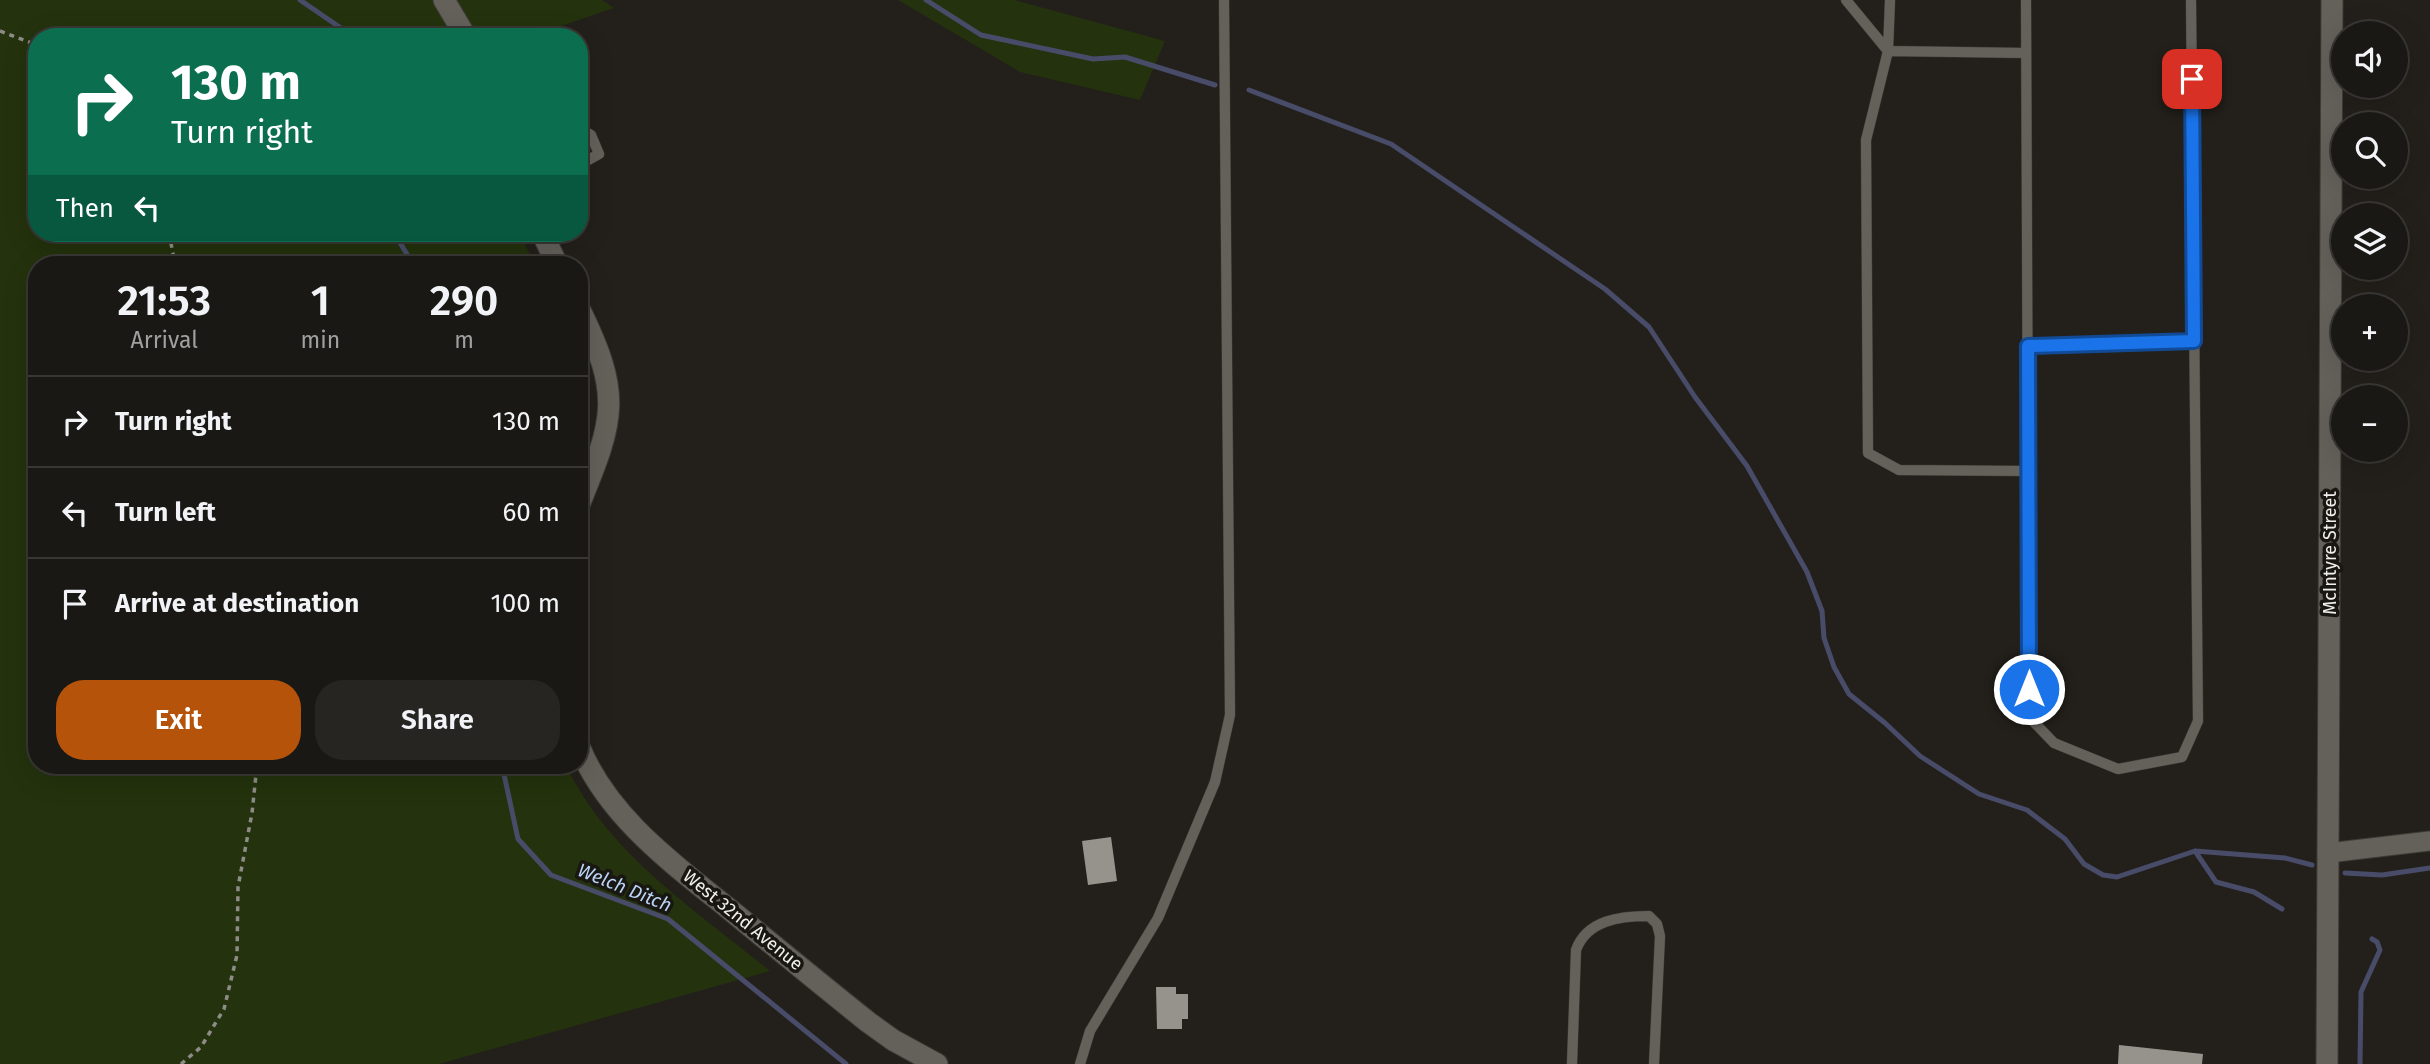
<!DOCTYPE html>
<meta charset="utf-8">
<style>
body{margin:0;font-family:"Fira Sans",sans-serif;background:#272522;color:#f1f3f6;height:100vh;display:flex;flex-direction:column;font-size:26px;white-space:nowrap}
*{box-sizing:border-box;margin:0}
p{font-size:23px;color:#9fa0a0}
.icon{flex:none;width:38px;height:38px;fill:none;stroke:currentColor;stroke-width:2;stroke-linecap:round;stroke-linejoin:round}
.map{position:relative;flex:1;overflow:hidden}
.side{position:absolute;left:28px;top:256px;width:560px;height:518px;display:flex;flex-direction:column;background:#1a1814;border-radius:28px;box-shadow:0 7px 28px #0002,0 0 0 2px #383734}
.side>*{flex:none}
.hud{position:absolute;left:28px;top:28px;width:560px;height:214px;border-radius:28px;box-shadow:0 7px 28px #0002,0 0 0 2px #383734;background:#0b6e4f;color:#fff;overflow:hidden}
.tools{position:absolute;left:2331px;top:21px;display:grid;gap:14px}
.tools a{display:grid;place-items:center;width:77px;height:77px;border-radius:50%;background:#1a1814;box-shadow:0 7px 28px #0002,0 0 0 2px #383734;font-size:35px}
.pin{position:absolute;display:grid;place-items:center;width:60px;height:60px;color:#fff;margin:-30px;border-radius:14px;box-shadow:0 4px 10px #0006}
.me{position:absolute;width:77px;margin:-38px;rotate:0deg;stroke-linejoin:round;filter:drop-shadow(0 0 5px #0008)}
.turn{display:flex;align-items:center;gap:24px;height:147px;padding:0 28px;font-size:32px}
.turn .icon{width:91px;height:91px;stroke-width:2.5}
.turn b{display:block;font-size:49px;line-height:60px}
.then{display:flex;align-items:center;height:66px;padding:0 28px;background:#0003;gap:14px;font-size:26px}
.eta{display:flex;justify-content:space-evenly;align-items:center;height:119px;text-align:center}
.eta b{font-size:42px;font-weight:600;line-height:49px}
.cta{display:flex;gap:14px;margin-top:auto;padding:14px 28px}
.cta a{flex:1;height:80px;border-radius:28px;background:#b45309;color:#fff;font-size:28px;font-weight:600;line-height:80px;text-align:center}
.cta a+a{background:#272522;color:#f1f3f6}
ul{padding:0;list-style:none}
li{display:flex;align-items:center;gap:21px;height:91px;padding:0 28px;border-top:2px solid #383734}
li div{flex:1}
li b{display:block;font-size:26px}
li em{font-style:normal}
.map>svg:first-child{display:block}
</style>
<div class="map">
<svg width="2430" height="1064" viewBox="0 0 2430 1064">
<rect width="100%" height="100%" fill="#23201b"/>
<path fill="#24320d" d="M 0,0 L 602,0 L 614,8 L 529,37 L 37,37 L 37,233 L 519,233 L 535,264 L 37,264 L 37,765 L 566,765 C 608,854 696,910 770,971 L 439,1064 L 0,1064 Z
M 898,0 L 1014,0 L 1165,41 L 1140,100 L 1020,72 Z
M 579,353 C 593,391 593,428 579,467 Z"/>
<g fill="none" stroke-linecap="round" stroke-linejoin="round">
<path stroke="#484c69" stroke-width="5" d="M 300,0 L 354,37
M 926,0 L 981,35 L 1093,59 L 1125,57 L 1215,85
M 1249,90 L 1391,144 L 1605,289 L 1649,327 L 1695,397 L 1747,466 L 1807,572 L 1822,611 L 1824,638 L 1834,667 L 1849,694 L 1885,723 L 1920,756 L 1979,794 L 2027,810 L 2065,839 L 2084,864 L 2103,875 L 2117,877 L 2195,851 L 2285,858 L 2312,865
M 394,233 L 413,264
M 502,765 L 518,839 L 551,875 L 668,919 L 846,1064
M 2195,851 L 2216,882 L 2254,892 L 2282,909
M 2345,873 L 2382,875 L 2430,868
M 2360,1064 L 2361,992 L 2380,950 L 2377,942 L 2372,939"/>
</g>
<path fill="#96938d" d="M 1111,837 L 1117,881 L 1088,885 L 1082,841 Z
M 1156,987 L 1176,987 L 1176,994 L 1188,994 L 1188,1019 L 1182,1019 L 1182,1029 L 1157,1029 Z
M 2119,1045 L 2203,1054 L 2202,1064 L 2118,1064 Z"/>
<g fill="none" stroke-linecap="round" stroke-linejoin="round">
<defs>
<path id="service" d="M 1846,0 L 1888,51 L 1866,140 L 1868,453 L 1899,470 L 2028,471
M 1890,0 L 1888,51 L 2026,53
M 2026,0 L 2029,717 L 2054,743 L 2118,769 L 2182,757 L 2198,721 L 2191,0
M 579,128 L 591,135 L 599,154 L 579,165
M 2028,346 L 2194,342
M 1080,1064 L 1090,1031 L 1158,918 L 1215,782 L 1230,715 L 1224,0
M 1572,1064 L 1576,950 C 1587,920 1620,916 1649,916 L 1657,924 L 1660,936 L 1654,1064"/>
<path id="minor" d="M 2328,853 L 2430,841"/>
<path id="tertiary" d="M 444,0 L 466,37
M 542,233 L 557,264
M 579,308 C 622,395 615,418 579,505
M 579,746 C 608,818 676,866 734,913 C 779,950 823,986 868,1022 L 893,1040 L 937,1064
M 2327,1064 L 2332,0"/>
</defs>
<use href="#service" stroke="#3e3c38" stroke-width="11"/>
<use href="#minor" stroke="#3e3c38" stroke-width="21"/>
<use href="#tertiary" stroke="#3e3c38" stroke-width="23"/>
<path stroke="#8e8c87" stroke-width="3.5" stroke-dasharray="5 5" stroke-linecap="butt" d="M 0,31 L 37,45
M 169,233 L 175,264
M 181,1064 L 201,1047 L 224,1009 L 237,955 L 238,887 L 252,813 L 257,765"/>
<use href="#service" stroke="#64615b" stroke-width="10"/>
<use href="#minor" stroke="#64615b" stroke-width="19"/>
<use href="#tertiary" stroke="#64615b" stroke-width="21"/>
</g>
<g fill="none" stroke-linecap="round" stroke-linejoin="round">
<defs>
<path id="route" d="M 2029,689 L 2028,346 L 2194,341 L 2192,79"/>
</defs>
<use href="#route" stroke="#114b97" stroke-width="18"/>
<use href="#route" stroke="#1a73e8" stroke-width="12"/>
</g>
<g text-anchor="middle" stroke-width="7" stroke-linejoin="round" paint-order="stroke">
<g font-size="18" fill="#f0efeb" stroke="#191712">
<text transform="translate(2330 553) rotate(-90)" y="6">McIntyre Street</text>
<text transform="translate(743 920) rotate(39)" y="6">West 32nd Avenue</text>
</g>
<g font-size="19" font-style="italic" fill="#bbd4f7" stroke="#191712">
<text transform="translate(625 887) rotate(22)" y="7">Welch Ditch</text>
</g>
</g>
</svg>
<div class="tools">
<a><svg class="icon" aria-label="sound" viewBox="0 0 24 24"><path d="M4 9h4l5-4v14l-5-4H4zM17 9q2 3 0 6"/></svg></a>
<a><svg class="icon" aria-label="search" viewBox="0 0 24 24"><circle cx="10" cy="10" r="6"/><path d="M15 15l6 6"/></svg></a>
<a><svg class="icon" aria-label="layers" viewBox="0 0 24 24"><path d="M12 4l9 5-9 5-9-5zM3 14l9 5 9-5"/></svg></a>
<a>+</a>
<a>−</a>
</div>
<div class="pin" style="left:2192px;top:79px;background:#d93025"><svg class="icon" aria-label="arrive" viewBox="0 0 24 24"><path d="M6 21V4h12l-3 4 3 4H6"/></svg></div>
<svg class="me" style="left:2029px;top:689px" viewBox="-20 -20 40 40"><circle r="17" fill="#1a73e8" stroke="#fff" stroke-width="3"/><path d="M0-11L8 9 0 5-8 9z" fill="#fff"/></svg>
<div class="hud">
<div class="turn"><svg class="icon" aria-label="right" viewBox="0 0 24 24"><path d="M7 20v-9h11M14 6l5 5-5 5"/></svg><div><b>130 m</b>Turn right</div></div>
<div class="then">Then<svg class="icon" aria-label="left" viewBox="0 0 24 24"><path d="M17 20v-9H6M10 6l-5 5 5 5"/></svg></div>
</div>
<section class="side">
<div class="eta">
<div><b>21:53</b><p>Arrival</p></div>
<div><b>1</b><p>min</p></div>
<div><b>290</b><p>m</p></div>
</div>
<ul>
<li><svg class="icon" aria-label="right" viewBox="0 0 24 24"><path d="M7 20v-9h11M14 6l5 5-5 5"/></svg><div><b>Turn right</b></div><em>130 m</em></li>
<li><svg class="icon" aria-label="left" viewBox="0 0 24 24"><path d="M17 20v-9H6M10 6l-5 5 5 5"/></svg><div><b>Turn left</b></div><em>60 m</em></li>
<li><svg class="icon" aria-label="arrive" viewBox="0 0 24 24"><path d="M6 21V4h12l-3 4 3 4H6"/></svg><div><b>Arrive at destination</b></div><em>100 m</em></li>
</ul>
<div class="cta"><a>Exit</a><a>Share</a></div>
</section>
</div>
